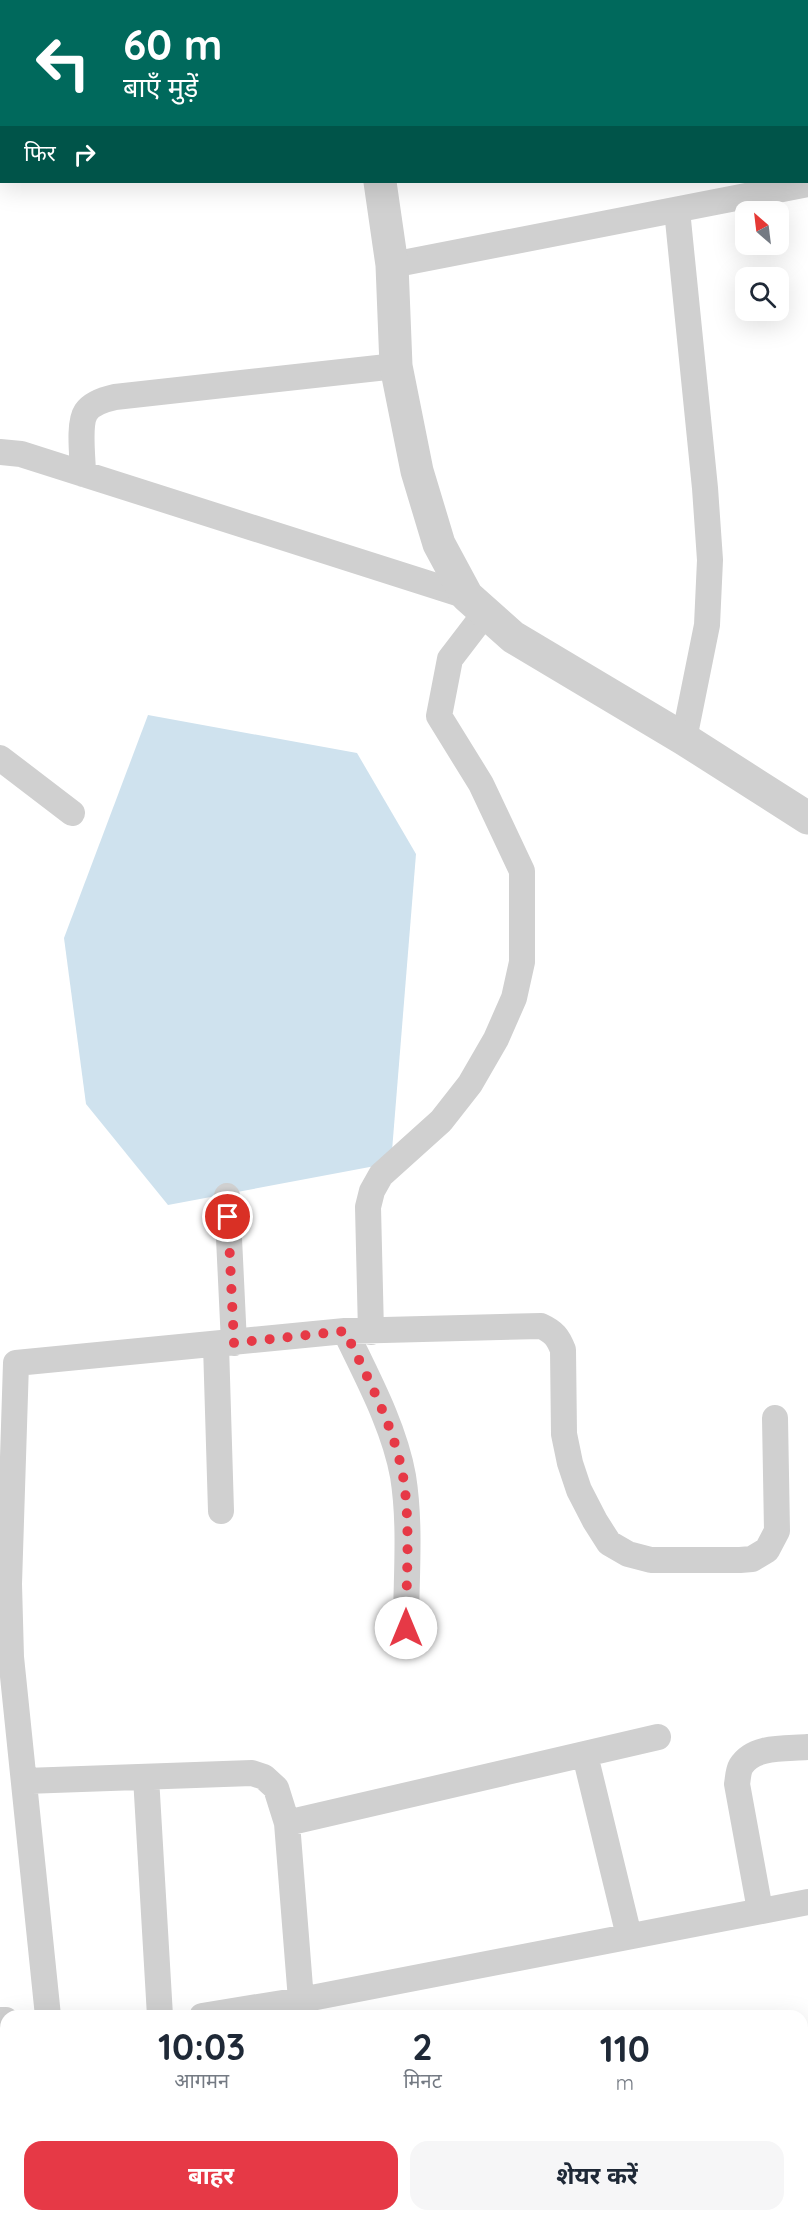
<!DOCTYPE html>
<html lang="hi">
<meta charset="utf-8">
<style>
body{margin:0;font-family:Quicksand,"Noto Sans Devanagari",sans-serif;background:#f6f6f7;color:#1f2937;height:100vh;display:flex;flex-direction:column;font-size:22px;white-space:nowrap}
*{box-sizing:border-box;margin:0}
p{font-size:20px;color:#747a83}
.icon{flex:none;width:33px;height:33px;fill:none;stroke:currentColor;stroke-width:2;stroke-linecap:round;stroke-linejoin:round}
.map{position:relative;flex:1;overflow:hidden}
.details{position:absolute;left:0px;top:2010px;width:808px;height:212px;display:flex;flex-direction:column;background:#fff;border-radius:18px 18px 0 0;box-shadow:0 6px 24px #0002}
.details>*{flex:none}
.banner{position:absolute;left:0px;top:0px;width:808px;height:183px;box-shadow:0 6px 24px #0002;background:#00695c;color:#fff;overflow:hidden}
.needle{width:39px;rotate:332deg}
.buttons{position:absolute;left:735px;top:201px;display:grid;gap:12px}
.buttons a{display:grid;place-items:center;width:54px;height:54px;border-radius:12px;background:#fff;box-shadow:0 6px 24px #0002;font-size:30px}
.pin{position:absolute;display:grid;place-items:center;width:51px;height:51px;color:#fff;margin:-26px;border:3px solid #fff;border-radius:50%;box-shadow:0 2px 6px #0007}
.me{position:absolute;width:66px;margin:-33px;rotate:0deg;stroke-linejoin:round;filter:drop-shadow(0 0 4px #0008)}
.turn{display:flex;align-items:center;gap:21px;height:126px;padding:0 24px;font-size:27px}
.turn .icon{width:78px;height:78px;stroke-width:2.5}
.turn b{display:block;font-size:42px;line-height:51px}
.then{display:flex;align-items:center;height:57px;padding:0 24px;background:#0003;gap:12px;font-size:22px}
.eta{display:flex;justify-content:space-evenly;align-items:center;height:102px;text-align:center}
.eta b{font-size:36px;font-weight:700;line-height:42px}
.action{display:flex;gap:12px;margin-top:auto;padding:12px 24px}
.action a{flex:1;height:69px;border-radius:18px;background:#e63946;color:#fff;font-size:24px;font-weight:700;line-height:69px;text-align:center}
.action a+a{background:#f6f6f7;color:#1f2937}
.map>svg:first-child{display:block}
</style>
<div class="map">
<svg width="808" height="2221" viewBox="0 0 808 2221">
<rect width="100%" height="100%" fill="#fff"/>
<path fill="#cfe2ee" d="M 148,715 L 357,753 L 416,854 L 391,1163 L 168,1205 L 86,1104 L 64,938 Z"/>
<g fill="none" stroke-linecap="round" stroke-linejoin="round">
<path stroke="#d0d0d0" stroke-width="26" d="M 0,163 L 2,163
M 677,210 L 705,488 L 710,560 L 707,625 L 684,739
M 392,265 L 808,184
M 0,452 L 21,454 L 467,596
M 83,474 C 83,459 78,424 86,412 C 92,403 106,399 115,397 L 396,366
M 0,758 L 72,813
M 227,1196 L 234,1343
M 345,1331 C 367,1377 394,1426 403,1476 C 411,1526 406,1578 406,1628
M 371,1332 L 368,1207 L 372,1191 L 381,1175 L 441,1121 L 470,1084 L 496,1039 L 514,998 L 522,962 L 522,871 L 481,784 L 439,716 L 450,659 L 486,612
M 216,1345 L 221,1511
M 585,1755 L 629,1936
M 146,1777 L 160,2016
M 25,1781 L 252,1773 L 264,1777 L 276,1788 L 287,1823 L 301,2000
M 287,1823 L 658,1737
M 760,1910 L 737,1784 C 738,1779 738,1771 741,1766 C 754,1745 787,1749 808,1747
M 48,2016 L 11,1657 L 9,1584 L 16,1363 L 345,1331 L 541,1326 C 554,1332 558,1337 563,1350 L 564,1434 L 570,1463 L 579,1490 L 595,1521 L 609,1543 L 628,1554 L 651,1560 L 740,1560 L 752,1559 L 767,1550 L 777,1531 L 775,1418
M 202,2016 L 301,2000 L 808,1902
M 0,2020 L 6,2020
M 802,2148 L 808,2148
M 510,2216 L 510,2221
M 715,2216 L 715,2221
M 249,2221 L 288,2216"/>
<path stroke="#d0d0d0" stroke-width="33" d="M 349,0 L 349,2
M 380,182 L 392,265 L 396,366 L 417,471 L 439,544 L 467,596 L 513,637 L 684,739 L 808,818"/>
<path stroke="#a2a2a2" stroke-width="33" d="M 38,2 L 41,0
M 206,2 L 209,0
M 0,24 L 2,23
M 0,99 L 2,98"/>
</g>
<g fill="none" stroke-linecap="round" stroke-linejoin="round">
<path stroke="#e63946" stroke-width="10" stroke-dasharray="0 18" d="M 228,1217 L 234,1343 L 345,1331 C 367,1377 394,1426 403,1476 C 411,1525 406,1578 406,1628"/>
</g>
</svg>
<div class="buttons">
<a><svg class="needle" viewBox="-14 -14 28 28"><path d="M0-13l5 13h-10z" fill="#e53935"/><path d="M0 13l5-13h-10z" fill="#747a83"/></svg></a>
<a><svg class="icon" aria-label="search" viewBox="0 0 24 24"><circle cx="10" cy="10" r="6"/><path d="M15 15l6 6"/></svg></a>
</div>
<div class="pin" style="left:228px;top:1217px;background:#d93025"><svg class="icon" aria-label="arrive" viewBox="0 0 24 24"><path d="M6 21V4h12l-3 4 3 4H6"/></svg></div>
<svg class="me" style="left:406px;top:1628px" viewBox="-20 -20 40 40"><circle r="19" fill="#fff"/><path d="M0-13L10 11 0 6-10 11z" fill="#e63946"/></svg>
<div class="banner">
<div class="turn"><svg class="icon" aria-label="left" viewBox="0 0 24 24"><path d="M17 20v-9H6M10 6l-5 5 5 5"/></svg><div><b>60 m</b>बाएँ मुड़ें</div></div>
<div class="then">फिर<svg class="icon" aria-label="right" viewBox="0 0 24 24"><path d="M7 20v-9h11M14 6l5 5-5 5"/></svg></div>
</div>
<section class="details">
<div class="eta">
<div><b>10:03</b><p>आगमन</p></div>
<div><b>2</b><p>मिनट</p></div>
<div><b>110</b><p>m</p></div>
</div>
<div class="action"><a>बाहर</a><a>शेयर करें</a></div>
</section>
</div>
